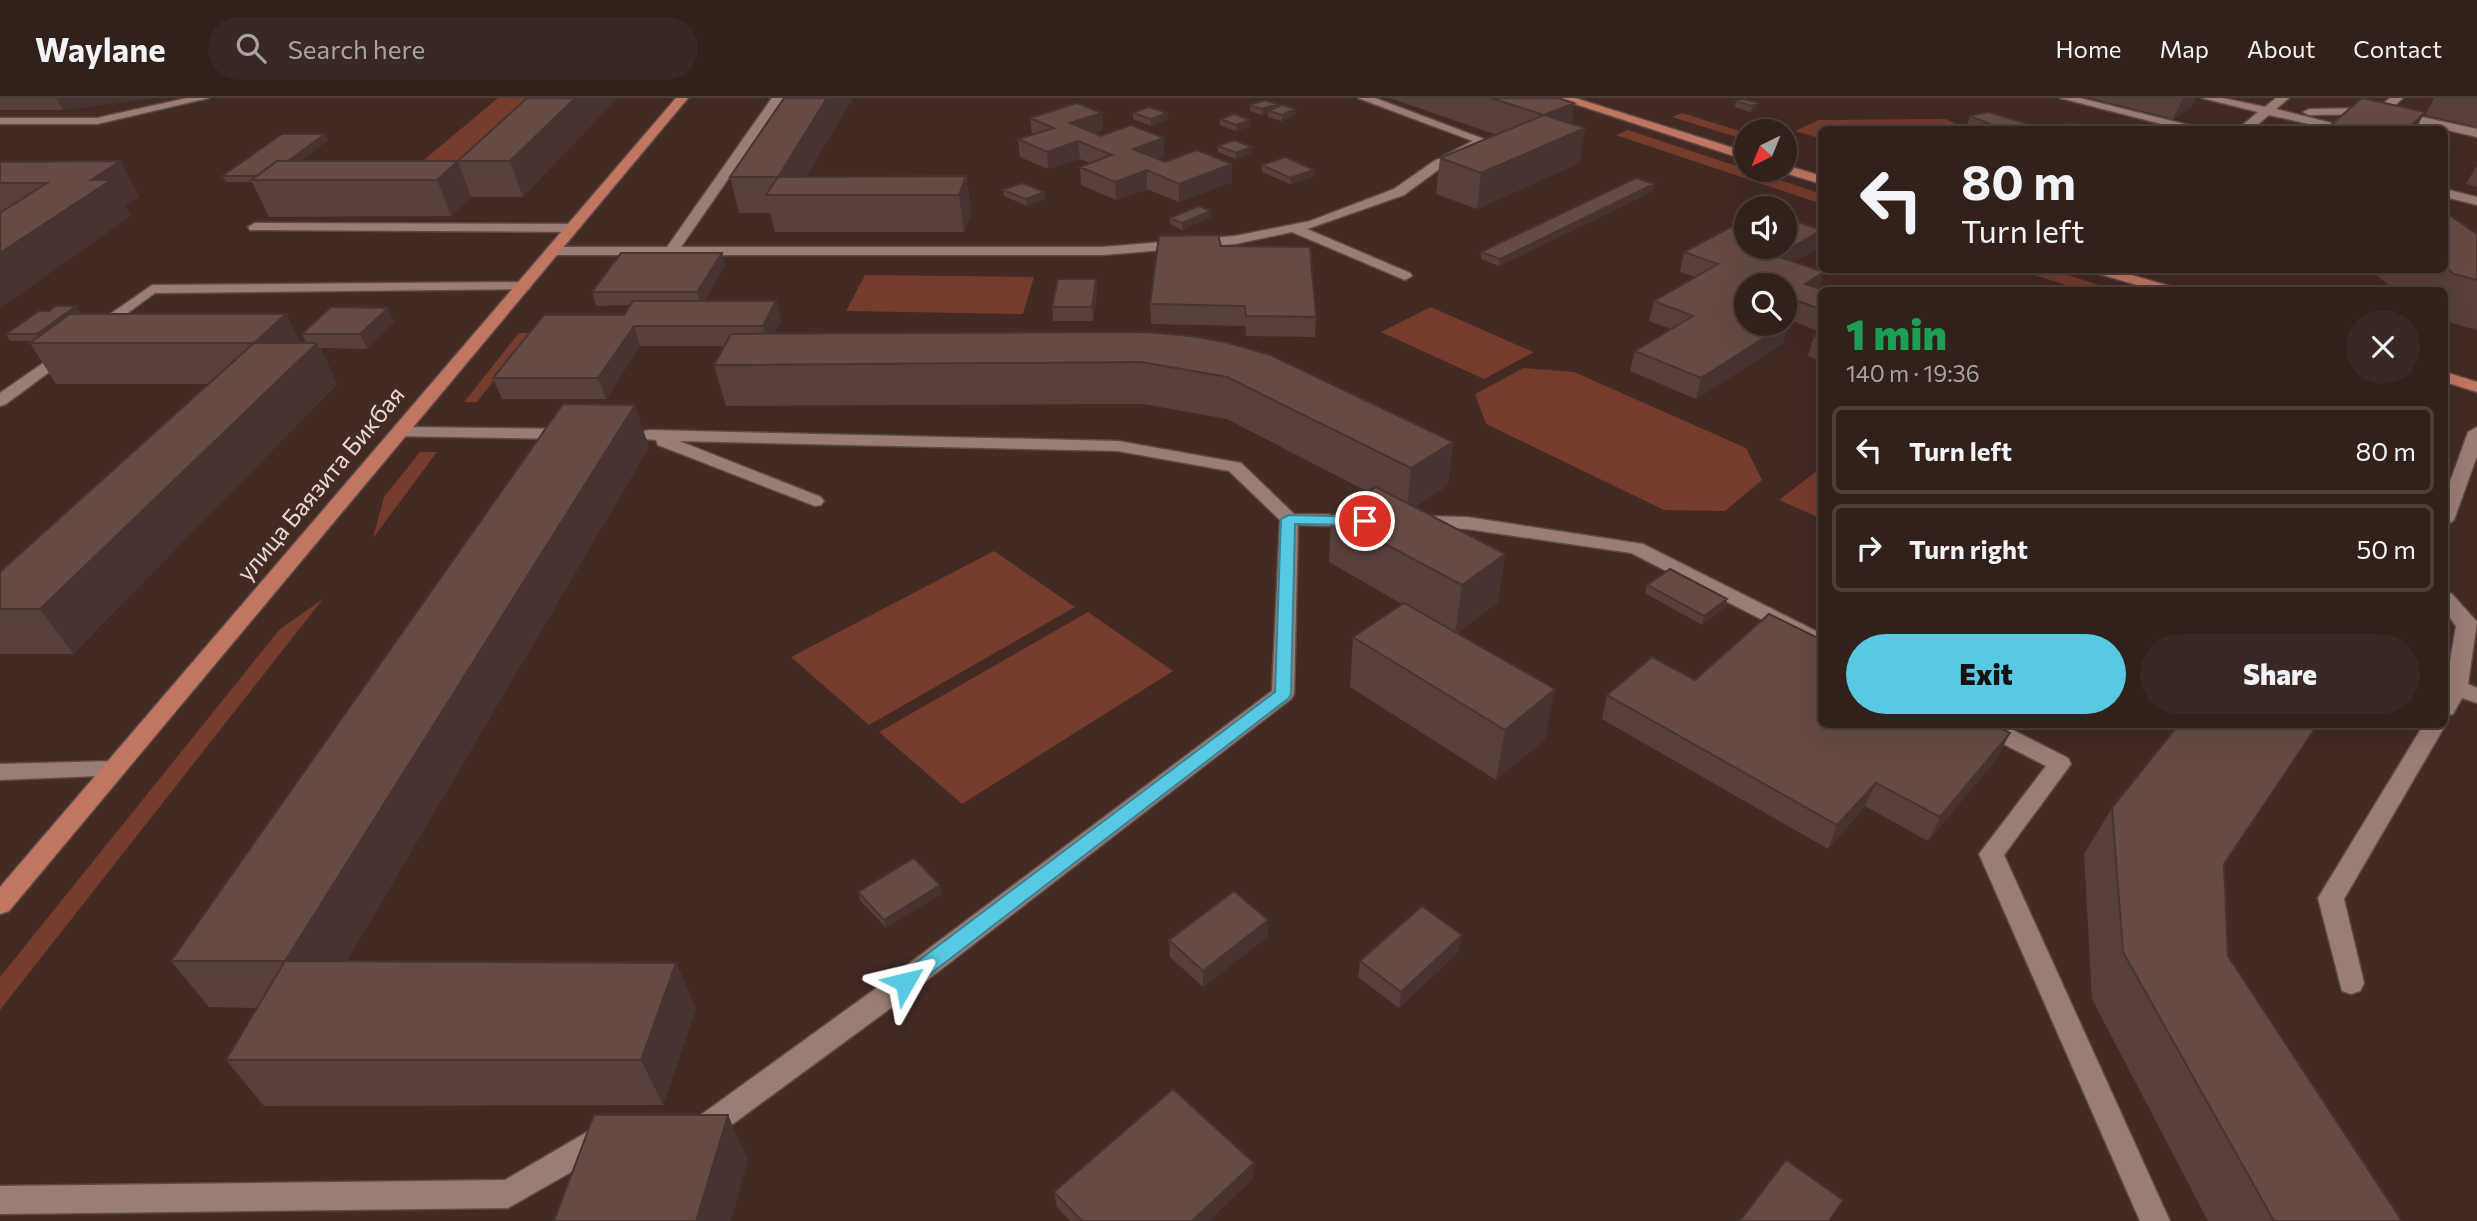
<!DOCTYPE html>
<meta charset="utf-8">
<style>
body{margin:0;font-family:Commissioner,sans-serif;background:#3a2824;color:#f1f3f6;height:100vh;display:flex;flex-direction:column;font-size:26px;white-space:nowrap}
*{box-sizing:border-box;margin:0}
p{font-size:23px;color:#a8a3a3}
.icon{flex:none;width:38px;height:38px;fill:none;stroke:currentColor;stroke-width:2;stroke-linecap:round;stroke-linejoin:round}
.map{position:relative;flex:1;overflow:hidden}
.side{position:absolute;left:1818px;top:189px;width:630px;height:441px;display:flex;flex-direction:column;background:#32201b;border-radius:10px;box-shadow:0 7px 28px #0002,0 0 0 2px #4d3e3a}
.side>*{flex:none}
.guide{position:absolute;left:1818px;top:28px;width:630px;height:147px;border-radius:10px;box-shadow:0 7px 28px #0002,0 0 0 2px #4d3e3a;background:#32201b;color:#f1f3f6;overflow:hidden}
.needle{width:46px;rotate:223deg}
.tools{position:absolute;left:1734px;top:21px;display:grid;gap:14px}
.tools a{display:grid;place-items:center;width:63px;height:63px;border-radius:50%;background:#32201b;box-shadow:0 7px 28px #0002,0 0 0 2px #4d3e3a;font-size:35px}
.pin{position:absolute;display:grid;place-items:center;width:60px;height:60px;color:#fff;margin:-30px;border:4px solid #fff;border-radius:50%;box-shadow:0 2px 7px #0007}
.me{position:absolute;width:77px;margin:-38px;rotate:53deg;stroke-linejoin:round;filter:drop-shadow(0 0 5px #0008)}
.turn{display:flex;align-items:center;gap:24px;height:147px;padding:0 28px;font-size:32px}
.turn .icon{width:91px;height:91px;stroke-width:2.5}
.turn b{display:block;font-size:49px;line-height:60px}
.round{display:grid;place-items:center;flex:none;width:74px;height:74px;border-radius:37px;background:#3a2824}
.headline{display:flex;align-items:center;justify-content:space-between;height:119px;padding:0 28px}
h1{font-size:42px;font-weight:800;line-height:52px;color:#1e9e55}
.button{display:flex;gap:14px;margin-top:auto;padding:14px 28px}
.button a{flex:1;height:80px;border-radius:42px;background:#58c9e3;color:#111;font-size:28px;font-weight:800;line-height:80px;text-align:center}
.button a+a{background:#3a2824;color:#f1f3f6}
ul{padding:0;list-style:none}
li{display:flex;align-items:center;gap:21px;height:88px;margin:0 14px 10px;padding:0 14px;border:4px solid #4d3e3a;border-radius:10px}
li div{flex:1}
li b{display:block;font-size:26px}
li em{font-style:normal}
header{display:flex;align-items:center;gap:42px;box-sizing:border-box;height:98px;padding:0 35px;background:#32201b;border-bottom:2px solid #4d3e3a}
header strong{font-size:33px}
nav{display:flex;gap:38px;margin-inline-start:auto;font-size:24px}
.search{width:490px;height:63px;background:#3a2824;display:flex;align-items:center;gap:18px;box-sizing:border-box;padding:0 24px;border-radius:38px;color:#a8a3a3;font-size:26px}
.map>svg:first-child{display:block}
</style>
<header>
<strong>Waylane</strong>
<div class="search"><svg class="icon" aria-label="search" viewBox="0 0 24 24"><circle cx="10" cy="10" r="6"/><path d="M15 15l6 6"/></svg>Search here</div>
<nav><a>Home</a><a>Map</a><a>About</a><a>Contact</a></nav>
</header>
<div class="map">
<svg width="2477" height="1123" viewBox="0 0 2477 1123">
<rect width="100%" height="100%" fill="#432b24"/>
<path fill="#753b2c" d="M 498,0 L 531,0 L 437,82 L 400,82 Z
M 1682,15 L 1746,35 L 1746,42 L 1672,19 Z
M 1945,21 L 1969,31 L 1822,32 L 1822,41 L 1795,33 L 1819,22 Z
M 1628,32 L 1822,96 L 1822,106 L 1616,37 Z
M 2019,172 L 2052,172 L 2099,187 L 2091,192 L 2082,192 Z
M 865,177 L 1034,179 L 1023,216 L 846,213 Z
M 1431,209 L 1533,254 L 1534,254 L 1484,281 L 1381,234 Z
M 519,235 L 531,235 L 477,304 L 464,304 Z
M 1524,270 L 1574,274 L 1746,350 L 1762,382 L 1725,413 L 1664,412 L 1486,326 L 1475,296 Z
M 420,354 L 437,354 L 373,440 L 384,399 Z
M 1822,369 L 1822,421 L 1779,402 Z
M 994,453 L 1075,509 L 869,627 L 791,559 Z
M 323,501 L 0,912 L 0,879 L 280,531 Z
M 1088,514 L 1173,573 L 962,706 L 879,634 Z"/>
<g fill="none" stroke-linecap="round" stroke-linejoin="round">
<defs>
<path id="minor" d="M 187,0 L 209,0 L 97,26 L 0,26 L 0,20 L 97,20 Z
M 772,0 L 784,0 L 681,149 L 1103,149 L 1235,138 L 1310,123 L 1394,91 L 1434,63 L 1473,43 L 1358,0 L 1375,0 L 1489,43 L 1442,69 L 1404,97 L 1307,131 L 1410,175 L 1412,178 L 1405,182 L 1292,134 L 1235,146 L 1103,157 L 553,157 L 546,153 L 553,149 L 667,149 Z
M 2060,0 L 2080,0 L 2208,32 L 2185,32 Z
M 2202,0 L 2223,0 L 2265,9 L 2276,0 L 2289,0 L 2276,11 L 2359,32 L 2335,32 L 2269,17 L 2251,32 L 2237,32 L 2258,14 Z
M 2390,0 L 2403,0 L 2390,12 L 2477,31 L 2477,39 L 2378,16 L 2309,17 L 2303,14 L 2309,11 L 2377,10 Z
M 2445,91 L 2477,99 L 2477,107 L 2445,99 Z
M 255,125 L 573,126 L 580,130 L 573,134 L 250,132 L 248,129 Z
M 524,184 L 529,185 L 531,188 L 529,191 L 155,195 L 99,236 L 89,236 L 86,233 L 152,187 Z
M 69,247 L 77,252 L 75,255 L 6,306 L 0,308 L 0,295 Z
M 400,329 L 570,331 L 579,336 L 570,341 L 394,338 L 391,334 Z
M 2477,329 L 2477,358 L 2454,422 L 2445,428 L 2445,398 L 2468,334 Z
M 650,332 L 1118,343 L 1241,365 L 1294,416 L 1358,417 L 1367,423 L 1358,429 L 1298,427 L 1294,596 L 1291,601 L 895,907 L 711,1042 L 701,1046 L 691,1042 L 686,1033 L 691,1024 L 875,891 L 1272,593 L 1280,422 L 1229,373 L 1118,353 L 679,343 L 821,399 L 824,403 L 821,407 L 815,408 L 658,347 L 656,342 L 644,341 L 641,337 L 644,333 Z
M 1418,418 L 1467,419 L 1643,446 L 1822,536 L 1822,552 L 1631,455 L 1467,431 L 1411,428 L 1409,424 Z
M 2445,494 L 2452,496 L 2477,524 L 2468,586 L 2477,590 L 2477,605 L 2462,600 L 2453,616 L 2445,618 L 2445,593 L 2456,528 L 2445,513 Z
M 2445,624 L 2446,626 L 2344,801 L 2364,885 L 2360,893 L 2351,896 L 2342,893 L 2318,800 L 2424,626 L 2445,626 Z
M 1971,626 L 2001,626 L 2068,660 L 2071,666 L 2004,757 L 2170,1123 L 2140,1123 L 1979,756 L 2046,668 L 1974,631 Z
M 114,663 L 122,665 L 125,671 L 122,677 L 0,682 L 0,666 Z
M 607,1029 L 617,1033 L 622,1043 L 617,1053 L 601,1057 L 508,1110 L 0,1116 L 0,1088 L 505,1082 L 587,1034 Z"/>
<path id="major" d="M 676,0 L 688,0 L 9,813 L 0,816 L 0,789 Z
M 1557,0 L 1575,0 L 1746,54 L 1746,62 Z
M 1785,67 L 1822,78 L 1822,86 L 1781,74 L 1779,72 L 1785,72 Z
M 2094,172 L 2114,172 L 2173,189 L 2175,192 L 2154,192 L 2096,175 Z
M 2445,274 L 2477,284 L 2477,294 L 2445,284 Z"/>
</defs>
<use href="#minor" stroke="#5f4a45" stroke-width="3"/>
<use href="#major" stroke="#5f4a45" stroke-width="3"/>
<use href="#minor" fill="#9a7d75" fill-rule="evenodd"/>
<use href="#major" fill="#c17662" fill-rule="evenodd"/>
</g>
<path fill="#58403a" d="M 0,0 L 153,0 L 63,12 L 0,12 Z
M 527,0 L 523,99 L 471,99 L 458,63 Z
M 1390,0 L 1558,0 L 1574,5 L 1571,26 L 1585,30 L 1579,65 L 1477,111 L 1436,96 L 1440,60 L 1497,37 Z
M 2090,0 L 2183,0 L 2180,6 L 2183,0 L 2192,9 L 2173,21 Z
M 2434,0 L 2477,0 L 2477,29 L 2425,17 Z
M 1743,1 L 1756,11 L 1750,14 L 1735,9 L 1736,3 Z
M 1277,6 L 1277,9 L 1295,11 L 1295,17 L 1282,23 L 1268,19 L 1268,15 L 1262,17 L 1250,13 L 1250,7 Z
M 1102,15 L 1103,32 L 1094,35 L 1101,38 L 1164,40 L 1164,58 L 1157,60 L 1232,84 L 1179,104 L 1147,91 L 1116,102 L 1081,87 L 1080,69 L 1090,65 L 1080,61 L 1048,71 L 1020,59 L 1018,41 L 1032,37 L 1030,20 Z
M 1133,15 L 1168,21 L 1151,28 L 1133,21 Z
M 1970,18 L 2035,28 L 2034,32 L 1964,32 L 1968,30 L 1966,30 Z
M 1220,21 L 1250,28 L 1236,33 L 1220,27 Z
M 325,36 L 328,42 L 300,63 L 458,63 L 471,99 L 451,118 L 269,119 L 252,84 L 226,84 L 222,78 Z
M 1218,48 L 1252,55 L 1236,61 L 1218,54 Z
M 120,63 L 139,99 L 125,108 L 130,118 L 0,210 L 0,64 Z
M 1262,67 L 1314,78 L 1290,86 L 1262,74 Z
M 2477,67 L 2477,89 L 2466,86 Z
M 966,78 L 971,115 L 964,134 L 775,134 L 770,115 L 739,115 L 730,79 Z
M 1654,86 L 1653,93 L 1499,168 L 1481,161 L 1481,154 Z
M 1003,92 L 1045,101 L 1027,108 L 1004,98 Z
M 2445,114 L 2477,136 L 2477,232 L 2445,223 L 2445,192 L 2396,192 L 2369,172 L 2445,172 Z
M 1211,119 L 1182,132 L 1170,126 L 1170,120 Z
M 1822,132 L 1816,151 L 1794,164 L 1819,191 L 1822,192 L 1822,264 L 1808,258 L 1814,238 L 1820,234 L 1785,220 L 1785,187 L 1746,226 L 1789,224 L 1783,245 L 1696,301 L 1630,273 L 1635,253 L 1671,231 L 1649,223 L 1654,203 L 1695,179 L 1680,174 L 1684,154 Z
M 1221,148 L 1316,219 L 1315,239 L 1246,238 L 1245,228 L 1151,226 L 1150,206 Z
M 722,155 L 725,168 L 704,203 L 776,203 L 781,223 L 774,236 L 1144,234 L 1453,344 L 1448,387 L 1414,409 L 1505,456 L 1498,504 L 1457,535 L 1545,641 L 1496,682 L 1350,589 L 1353,539 L 1402,506 L 1329,464 L 1331,417 L 1368,394 L 1227,321 L 1143,306 L 726,308 L 714,267 L 725,248 L 640,248 L 606,301 L 502,301 L 493,280 L 624,217 L 630,207 L 596,208 L 592,194 Z
M 1096,181 L 1097,195 L 1093,223 L 1053,223 L 1052,209 Z
M 76,208 L 81,216 L 80,216 L 300,245 L 306,245 L 302,236 L 388,210 L 394,224 L 367,251 L 320,250 L 337,286 L 73,556 L 0,556 L 0,474 L 209,286 L 56,286 L 30,245 L 32,243 L 10,243 L 6,236 L 49,213 Z
M 649,349 L 346,864 L 676,865 L 696,911 L 663,1007 L 264,1008 L 226,962 L 257,910 L 209,909 L 171,863 Z
M 1647,487 L 1727,501 L 1725,509 L 1702,527 L 1645,495 Z
M 1695,582 L 1998,659 L 1928,743 L 1865,708 L 1828,751 L 1602,621 L 1607,597 Z
M 2112,710 L 2224,766 L 2228,858 L 2402,1123 L 2208,1123 L 2092,901 L 2084,756 Z
M 858,794 L 942,795 L 886,830 L 860,802 Z
M 1268,822 L 1268,838 L 1203,889 L 1170,859 L 1169,842 Z
M 1459,853 L 1399,910 L 1358,879 L 1360,863 Z
M 1253,1080 L 1209,1123 L 1070,1123 L 1057,1109 L 1054,1094 Z"/>
<path fill="#473430" d="M 56,0 L 153,0 L 63,12 Z
M 575,0 L 618,0 L 523,99 L 510,63 Z
M 827,0 L 853,0 L 796,97 L 778,79 Z
M 2183,0 L 2196,0 L 2192,9 L 2173,21 Z
M 1574,5 L 1570,37 L 1585,30 L 1579,65 L 1477,111 L 1481,75 L 1544,17 Z
M 1758,5 L 1756,11 L 1750,14 L 1752,8 Z
M 1277,6 L 1277,12 L 1268,13 L 1268,15 L 1262,17 L 1262,11 Z
M 1295,11 L 1295,17 L 1282,23 L 1282,17 Z
M 2425,14 L 2415,32 L 2407,32 Z
M 1102,15 L 1103,32 L 1072,42 L 1070,25 Z
M 1167,15 L 1168,21 L 1151,28 L 1151,21 Z
M 1250,22 L 1250,28 L 1236,33 L 1236,27 Z
M 325,36 L 328,42 L 274,82 L 268,78 Z
M 1164,40 L 1164,58 L 1134,69 L 1133,51 Z
M 1078,43 L 1080,61 L 1048,71 L 1047,54 Z
M 1252,49 L 1252,55 L 1236,61 L 1236,55 Z
M 120,63 L 139,99 L 125,108 L 130,118 L 0,210 L 0,155 L 91,82 Z
M 458,63 L 471,99 L 451,118 L 437,82 Z
M 1232,66 L 1232,84 L 1179,104 L 1179,86 Z
M 1147,72 L 1147,91 L 1116,102 L 1115,84 Z
M 1314,72 L 1314,78 L 1290,86 L 1290,80 Z
M 966,78 L 971,115 L 964,134 L 959,97 Z
M 1654,86 L 1653,93 L 1499,168 L 1500,161 Z
M 1045,94 L 1045,101 L 1027,108 L 1026,101 Z
M 1211,113 L 1211,119 L 1182,132 L 1182,125 Z
M 1822,132 L 1816,151 L 1771,177 L 1777,158 Z
M 722,155 L 725,168 L 701,207 L 697,194 Z
M 1824,174 L 1818,194 L 1805,186 Z
M 1096,181 L 1097,195 L 1093,223 L 1092,209 Z
M 776,203 L 781,223 L 768,248 L 763,228 Z
M 76,208 L 81,216 L 42,243 L 37,236 Z
M 388,210 L 394,224 L 367,251 L 360,236 Z
M 286,216 L 306,256 L 317,245 L 337,286 L 73,556 L 40,511 L 254,245 Z
M 1789,224 L 1783,245 L 1696,301 L 1701,280 Z
M 634,228 L 640,248 L 606,301 L 598,280 Z
M 635,307 L 649,349 L 319,910 L 285,863 Z
M 1453,344 L 1448,387 L 1407,413 L 1411,370 Z
M 1505,456 L 1498,504 L 1455,536 L 1462,487 Z
M 1727,501 L 1725,509 L 1702,527 L 1704,518 Z
M 1555,591 L 1545,641 L 1496,682 L 1505,632 Z
M 2010,635 L 1998,659 L 1928,743 L 1940,719 Z
M 1876,685 L 1865,708 L 1828,751 L 1837,727 Z
M 940,787 L 942,795 L 886,830 L 884,822 Z
M 1268,822 L 1268,838 L 1203,889 L 1203,873 Z
M 1462,837 L 1459,853 L 1399,910 L 1401,894 Z
M 676,865 L 696,911 L 663,1007 L 641,962 Z
M 728,1017 L 748,1062 L 731,1123 L 696,1123 Z
M 1254,1065 L 1253,1080 L 1209,1123 L 1192,1123 Z"/>
<path fill="#664b44" stroke="#473430" stroke-width="2" d="M 527,0 L 575,0 L 510,63 L 458,63 Z
M 784,0 L 827,0 L 778,79 L 730,79 Z
M 1491,0 L 1558,0 L 1574,5 L 1544,17 Z
M 2362,0 L 2425,14 L 2407,32 L 2325,32 Z
M 1743,1 L 1758,5 L 1752,8 L 1736,3 Z
M 1265,2 L 1277,6 L 1262,11 L 1250,7 Z
M 1077,5 L 1102,15 L 1070,25 L 1101,38 L 1131,27 L 1164,40 L 1133,51 L 1165,64 L 1197,52 L 1232,66 L 1179,86 L 1147,72 L 1115,84 L 1080,69 L 1112,57 L 1078,43 L 1047,54 L 1018,41 L 1054,30 L 1030,20 Z
M 1282,7 L 1295,11 L 1282,17 L 1268,13 Z
M 1149,9 L 1167,15 L 1151,21 L 1133,15 Z
M 1988,14 L 2035,28 L 2030,32 L 1964,32 L 1988,25 L 1970,18 Z
M 1234,16 L 1250,22 L 1236,27 L 1220,21 Z
M 1544,17 L 1585,30 L 1481,75 L 1440,60 Z
M 2067,25 L 2100,30 L 2102,32 L 2061,32 L 2059,29 Z
M 282,36 L 325,36 L 288,63 L 277,63 L 257,78 L 222,78 Z
M 1234,42 L 1252,49 L 1236,55 L 1218,48 Z
M 1286,59 L 1314,72 L 1290,80 L 1262,67 Z
M 120,63 L 91,82 L 111,82 L 0,155 L 0,115 L 47,85 L 0,85 L 0,64 Z
M 277,63 L 458,63 L 437,82 L 251,82 Z
M 966,78 L 959,97 L 766,97 L 778,79 Z
M 1636,80 L 1654,86 L 1500,161 L 1481,154 Z
M 1022,85 L 1045,94 L 1026,101 L 1003,92 Z
M 1199,108 L 1211,113 L 1182,125 L 1170,120 Z
M 2445,114 L 2477,136 L 2477,182 L 2454,176 L 2445,169 Z
M 1785,120 L 1822,132 L 1777,158 L 1824,174 L 1805,186 L 1823,192 L 1822,192 L 1822,212 L 1785,198 L 1785,187 L 1746,187 L 1746,226 L 1785,226 L 1785,223 L 1789,224 L 1701,280 L 1635,253 L 1693,218 L 1654,203 L 1718,166 L 1684,154 L 1746,121 L 1746,149 L 1785,149 Z
M 1218,137 L 1221,148 L 1310,149 L 1316,219 L 1246,218 L 1245,208 L 1150,206 L 1159,138 Z
M 621,155 L 722,155 L 697,194 L 592,194 Z
M 1058,181 L 1096,181 L 1092,209 L 1052,209 Z
M 1883,190 L 1891,192 L 1879,192 Z
M 633,203 L 776,203 L 763,228 L 634,228 L 598,280 L 493,280 L 544,217 L 624,217 Z
M 56,208 L 76,208 L 37,236 L 6,236 L 39,213 L 49,213 Z
M 331,209 L 388,210 L 360,236 L 302,236 Z
M 70,216 L 286,216 L 254,245 L 30,245 Z
M 1822,233 L 1822,241 L 1814,238 Z
M 1144,234 L 1191,238 L 1225,244 L 1270,257 L 1453,344 L 1411,370 L 1227,279 L 1141,264 L 714,267 L 731,236 Z
M 254,245 L 317,245 L 40,511 L 0,511 L 0,474 Z
M 563,306 L 635,307 L 285,863 L 171,863 Z
M 1376,389 L 1505,456 L 1462,487 L 1331,417 Z
M 1670,471 L 1727,501 L 1704,518 L 1647,487 Z
M 1404,505 L 1555,591 L 1505,632 L 1353,539 Z
M 1769,516 L 1822,542 L 1822,626 L 1993,626 L 2010,635 L 1940,719 L 1876,685 L 1837,727 L 1607,597 L 1652,559 L 1695,582 Z
M 2179,626 L 2318,626 L 2224,766 L 2228,858 L 2402,1123 L 2274,1123 L 2123,854 L 2112,710 Z
M 914,760 L 940,787 L 884,822 L 858,794 Z
M 1234,793 L 1268,822 L 1203,873 L 1169,842 Z
M 1422,808 L 1462,837 L 1401,894 L 1360,863 Z
M 285,863 L 676,865 L 641,962 L 226,962 Z
M 1173,991 L 1254,1065 L 1192,1123 L 1082,1123 L 1054,1094 Z
M 594,1017 L 728,1017 L 696,1123 L 554,1123 Z
M 1786,1062 L 1843,1102 L 1829,1123 L 1740,1123 Z"/>
<path fill="#58c9e3" stroke="#398394" stroke-width="2" d="M 1289,417 L 1365,419 L 1372,423 L 1365,427 L 1295,426 L 1291,596 L 1289,600 L 912,890 L 905,892 L 898,890 L 895,884 L 898,878 L 1275,594 L 1281,421 Z"/>
<g text-anchor="middle" stroke-width="7" stroke-linejoin="round" paint-order="stroke">
<g font-size="24" fill="#e9d9d5" stroke="#432b24">
<text transform="translate(321 386) rotate(-50)" y="8">улица Баязита Бикбая</text>
</g>
</g>
</svg>
<div class="tools">
<a><svg class="needle" viewBox="-14 -14 28 28"><path d="M0-13l5 13h-10z" fill="#e53935"/><path d="M0 13l5-13h-10z" fill="#a8a3a3"/></svg></a>
<a><svg class="icon" aria-label="sound" viewBox="0 0 24 24"><path d="M4 9h4l5-4v14l-5-4H4zM17 9q2 3 0 6"/></svg></a>
<a><svg class="icon" aria-label="search" viewBox="0 0 24 24"><circle cx="10" cy="10" r="6"/><path d="M15 15l6 6"/></svg></a>
</div>
<div class="pin" style="left:1365px;top:423px;background:#d93025"><svg class="icon" aria-label="arrive" viewBox="0 0 24 24"><path d="M6 21V4h12l-3 4 3 4H6"/></svg></div>
<svg class="me" style="left:905px;top:884px" viewBox="-20 -20 40 40"><path d="M0-17L14 15 0 8-14 15z" fill="#58c9e3" stroke="#fff" stroke-width="4"/></svg>
<div class="guide">
<div class="turn"><svg class="icon" aria-label="left" viewBox="0 0 24 24"><path d="M17 20v-9H6M10 6l-5 5 5 5"/></svg><div><b>80 m</b>Turn left</div></div>
</div>
<section class="side">
<div class="headline"><div><h1>1 min</h1><p>140 m · 19:36</p></div><a class="round"><svg class="icon" aria-label="close" viewBox="0 0 24 24"><path d="M6 6l12 12M18 6L6 18"/></svg></a></div>
<ul>
<li><svg class="icon" aria-label="left" viewBox="0 0 24 24"><path d="M17 20v-9H6M10 6l-5 5 5 5"/></svg><div><b>Turn left</b></div><em>80 m</em></li>
<li><svg class="icon" aria-label="right" viewBox="0 0 24 24"><path d="M7 20v-9h11M14 6l5 5-5 5"/></svg><div><b>Turn right</b></div><em>50 m</em></li>
</ul>
<div class="button"><a>Exit</a><a>Share</a></div>
</section>
</div>
